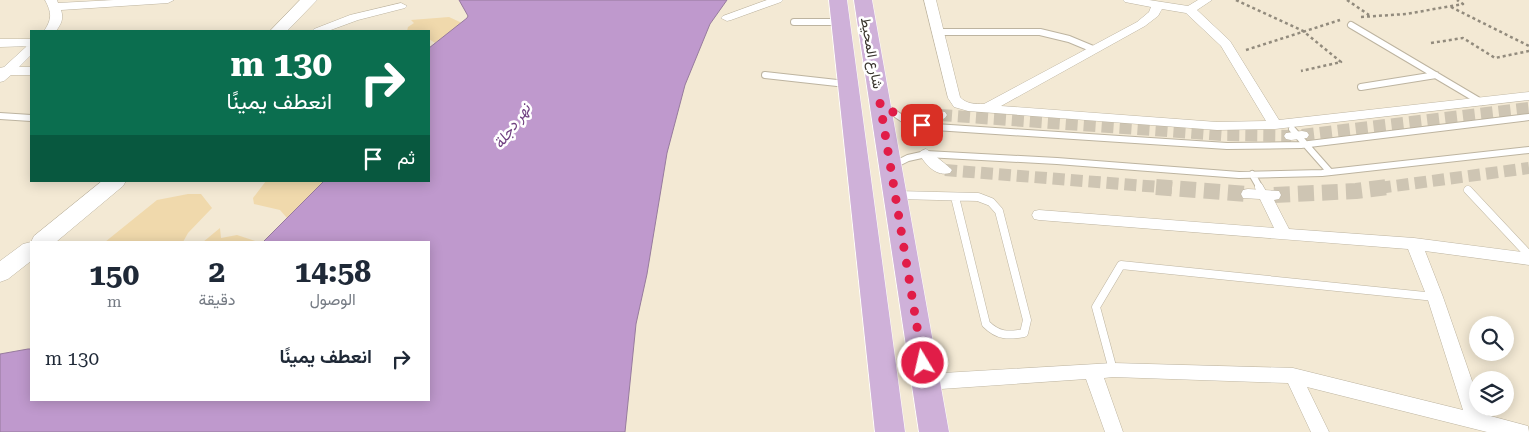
<!DOCTYPE html>
<html lang="ar">
<meta charset="utf-8">
<style>
body{margin:0;font-family:"Roboto Serif",Vazirmatn,serif;background:#f6f6f7;color:#1f2937;direction:rtl;height:100vh;display:flex;flex-direction:column;font-size:19px;white-space:nowrap}
*{box-sizing:border-box;margin:0}
p{font-size:16px;color:#747a83}
.icon{flex:none;width:28px;height:28px;fill:none;stroke:currentColor;stroke-width:2;stroke-linecap:round;stroke-linejoin:round}
.map{position:relative;flex:1;overflow:hidden;direction:ltr}
.panel{position:absolute;left:30px;top:241px;width:400px;height:160px;display:flex;flex-direction:column;background:#fff;border-radius:0px;box-shadow:0 2px 12px #0003;direction:rtl}
.panel>*{flex:none}
.top-card{position:absolute;left:30px;top:30px;width:400px;height:152px;border-radius:0px;box-shadow:0 2px 12px #0003;direction:rtl;background:#0b6e4f;color:#fff;overflow:hidden}
.fabs{position:absolute;left:1469px;top:316px;display:grid;gap:10px}
.fabs a{display:grid;place-items:center;width:45px;height:45px;border-radius:50%;background:#fff;box-shadow:0 2px 12px #0003;font-size:25px}
.pin{position:absolute;display:grid;place-items:center;width:42px;height:42px;color:#fff;margin:-21px;border-radius:10px;box-shadow:0 2px 8px #0006}
.me{position:absolute;width:55px;margin:-28px;rotate:351deg;stroke-linejoin:round;filter:drop-shadow(0 0 4px #0008)}
.turn{display:flex;align-items:center;gap:18px;height:105px;padding:0 15px;font-size:22px}
.turn .icon{width:65px;height:65px;stroke-width:2.5}
.turn b{display:block;font-size:35px;line-height:42px}
.then{display:flex;align-items:center;height:48px;padding:0 15px;background:#0003;gap:10px;font-size:19px}
.eta{display:flex;justify-content:space-evenly;align-items:center;height:85px;text-align:center}
.eta b{font-size:30px;font-weight:700;line-height:35px}
ul{padding:0;list-style:none}
li{display:flex;align-items:center;gap:15px;height:65px;padding:0 15px}
li div{flex:1}
li b{display:block;font-size:19px}
li em{font-style:normal}
.map>svg:first-child{display:block}
</style>
<div class="map">
<svg width="1529" height="432" viewBox="0 0 1529 432">
<rect width="100%" height="100%" fill="#f3e9d4"/>
<path fill="#f0d9ac" d="M 449,17 L 462,23 L 435,43 L 429,39 L 429,31 L 407,31 L 408,27 L 414,23 L 411,20 Z
M 266,181 L 336,181 L 316,189 L 287,218 L 280,210 L 254,204 L 253,198 Z
M 188,194 L 201,194 L 212,208 L 188,233 L 183,242 L 105,242 L 157,200 Z
M 220,228 L 221,238 L 237,235 L 258,242 L 203,242 Z"/>
<path fill="#bf99cd" stroke="#977b9d" d="M 459,0 L 727,0 L 710,24 L 685,85 L 667,153 L 647,274 L 636,324 L 625,432 L 0,432 L 0,354 L 28,349 L 31,349 L 31,400 L 429,400 L 429,242 L 263,242 L 324,181 L 429,181 L 429,48 L 467,18 L 468,16 Z"/>
<g fill="none" stroke-linecap="round" stroke-linejoin="round">
<path stroke="#cec5b3" stroke-width="12" stroke-dasharray="12 6" stroke-linecap="butt" d="M 940,115 L 1222,135 L 1291,136
M 1302,135 L 1529,108
M 945,170 L 1172,188
M 1379,188 L 1529,168"/>
<path stroke="#cec5b3" stroke-width="16" stroke-dasharray="16 8" stroke-linecap="butt" d="M 1156,187 L 1248,194
M 1274,195 L 1356,191 L 1388,187"/>
<defs>
<path id="lane-far1" d="M 794,22 L 841,22
M 1351,25 L 1481,102
M 938,32 L 1040,32 L 1069,39 L 1093,49
M 765,75 L 846,84
M 1361,87 L 1436,75
M 884,106 L 906,121 L 935,127 L 1227,146 L 1301,145 L 1529,117
M 0,116 L 31,118
M 1292,129 L 1330,172
M 892,166 L 908,158 L 926,154 L 1057,161 L 1239,175 L 1322,173 L 1529,150
M 1252,174 L 1260,188"/>
<path id="lane" d="M 1259,187 L 1266,199
M 1468,190 L 1529,255
M 897,195 L 978,197 L 991,202 L 999,211 L 1027,320 L 1024,333 C 1008,336 998,336 986,324 L 955,197
M 1113,370 L 1096,307 L 1121,265 L 1435,297"/>
<path id="street" d="M 45,0 L 57,0 L 58,3 L 114,0 L 174,0 L 168,3 L 61,10 C 64,19 61,24 56,31 L 44,31 C 52,19 52,13 45,0 Z
M 767,0 L 783,0 L 781,2 L 731,20 L 727,21 L 721,18 L 723,16 Z
M 924,0 L 936,0 L 960,97 C 966,104 975,104 984,104 L 1137,22 L 1149,12 L 1151,7 L 1125,2 L 1123,0 L 1149,0 L 1188,6 L 1198,0 L 1212,0 L 1197,10 L 1230,41 L 1279,120 L 1529,92 L 1529,100 L 1275,129 L 1217,130 L 968,111 L 954,107 L 948,98 ZM 1162,9 L 1186,13 L 1221,46 L 1266,121 L 1217,122 L 1001,106 L 1145,26 L 1158,16 Z
M 401,3 L 407,6 L 405,8 L 358,20 L 328,31 L 312,31 L 314,29 L 350,15 Z
M 0,39 L 31,39 L 31,55 L 19,67 L 31,67 L 31,75 L 11,75 L 4,81 L 0,82 L 0,68 L 4,67 L 27,46 L 30,46 L 0,47 Z
M 940,111 L 945,112 L 947,115 L 945,118 L 922,129 L 915,125 L 917,122 Z
M 1302,131 L 1307,132 L 1309,135 L 1307,138 L 1291,140 L 1286,139 L 1284,136 L 1286,133 Z
M 926,149 C 928,150 951,168 952,170 L 950,173 C 936,177 926,165 919,154 L 921,151 Z
M 1248,189 L 1279,191 L 1281,195 L 1279,199 L 1274,200 L 1289,229 L 1414,238 L 1529,253 L 1529,265 L 1425,251 L 1443,297 L 1478,398 L 1478,408 L 1481,408 L 1483,414 L 1528,426 L 1529,432 L 1487,432 L 1307,387 L 1329,432 L 1311,432 L 1288,383 L 1113,377 L 1104,378 L 1123,432 L 1105,432 L 1086,379 L 926,390 L 920,387 L 917,382 L 920,377 L 926,374 L 1113,363 L 1293,368 L 1463,410 L 1427,297 L 1408,249 L 1039,220 L 1034,219 L 1032,215 L 1034,211 L 1039,210 L 1274,228 L 1260,199 L 1243,198 L 1241,194 L 1243,190 Z"/>
<path id="secondary" d="M 300,0 L 317,0 L 287,31 L 270,31 Z
M 102,181 L 126,181 L 123,186 L 56,242 L 31,242 L 31,261 L 8,279 L 0,282 L 0,261 L 23,244 L 31,242 L 34,236 Z"/>
<path id="primary" d="M 829,0 L 847,0 L 905,432 L 875,432 Z
M 854,0 L 872,0 L 949,432 L 919,432 Z"/>
</defs>
<use href="#lane-far1" stroke="#bdb4a0" stroke-width="8"/>
<use href="#lane" stroke="#bdb4a0" stroke-width="9"/>
<use href="#street" stroke="#bdb4a0" stroke-width="1"/>
<use href="#secondary" stroke="#bdb4a0" stroke-width="1"/>
<use href="#primary" stroke="#fff" stroke-width="1"/>
<path stroke="#928b7d" stroke-width="2.5" stroke-dasharray="3 3" stroke-linecap="butt" d="M 1236,0 L 1303,31 L 1341,62 L 1301,71
M 1347,0 L 1369,15
M 1451,7 L 1529,46
M 1361,17 L 1406,14 L 1463,4 L 1457,0
M 1431,43 L 1463,38 L 1495,58 L 1529,51
M 1246,50 L 1340,20"/>
<use href="#lane-far1" stroke="#fff" stroke-width="6"/>
<use href="#lane" stroke="#fff" stroke-width="8"/>
<use href="#street" fill="#fff" fill-rule="evenodd"/>
<use href="#secondary" fill="#fff" fill-rule="evenodd"/>
<use href="#primary" fill="#cfb1d9" fill-rule="evenodd"/>
</g>
<g fill="none" stroke-linecap="round" stroke-linejoin="round">
<path stroke="#e11d48" stroke-width="9" stroke-dasharray="0 16.2" d="M 922,125 L 906,121 L 880,103 L 923,363"/>
</g>
<g text-anchor="middle" stroke-width="5" stroke-linejoin="round" paint-order="stroke">
<g font-size="14" fill="#39352d" stroke="#fff">
<text transform="translate(872 53) rotate(80)" y="5">شارع المحيط</text>
</g>
<g font-size="15" font-style="italic" fill="#704081" stroke="#fff">
<text transform="translate(512 126) rotate(-54)" y="5">نهر دجلة</text>
</g>
</g>
</svg>
<div class="fabs">
<a><svg class="icon" aria-label="search" viewBox="0 0 24 24"><circle cx="10" cy="10" r="6"/><path d="M15 15l6 6"/></svg></a>
<a><svg class="icon" aria-label="layers" viewBox="0 0 24 24"><path d="M12 4l9 5-9 5-9-5zM3 14l9 5 9-5"/></svg></a>
</div>
<div class="pin" style="left:922px;top:125px;background:#d93025"><svg class="icon" aria-label="arrive" viewBox="0 0 24 24"><path d="M6 21V4h12l-3 4 3 4H6"/></svg></div>
<svg class="me" style="left:923px;top:363px" viewBox="-20 -20 40 40"><circle r="17" fill="#e11d48" stroke="#fff" stroke-width="3"/><path d="M0-11L8 9 0 5-8 9z" fill="#fff"/></svg>
<div class="top-card">
<div class="turn"><svg class="icon" aria-label="right" viewBox="0 0 24 24"><path d="M7 20v-9h11M14 6l5 5-5 5"/></svg><div><b>130 m</b>انعطف يمينًا</div></div>
<div class="then">ثم<svg class="icon" aria-label="arrive" viewBox="0 0 24 24"><path d="M6 21V4h12l-3 4 3 4H6"/></svg></div>
</div>
<section class="panel">
<div class="eta">
<div><b>14:58</b><p>الوصول</p></div>
<div><b>2</b><p>دقيقة</p></div>
<div><b>150</b><p>m</p></div>
</div>
<ul>
<li><svg class="icon" aria-label="right" viewBox="0 0 24 24"><path d="M7 20v-9h11M14 6l5 5-5 5"/></svg><div><b>انعطف يمينًا</b></div><em>130 m</em></li>
</ul>
</section>
</div>
